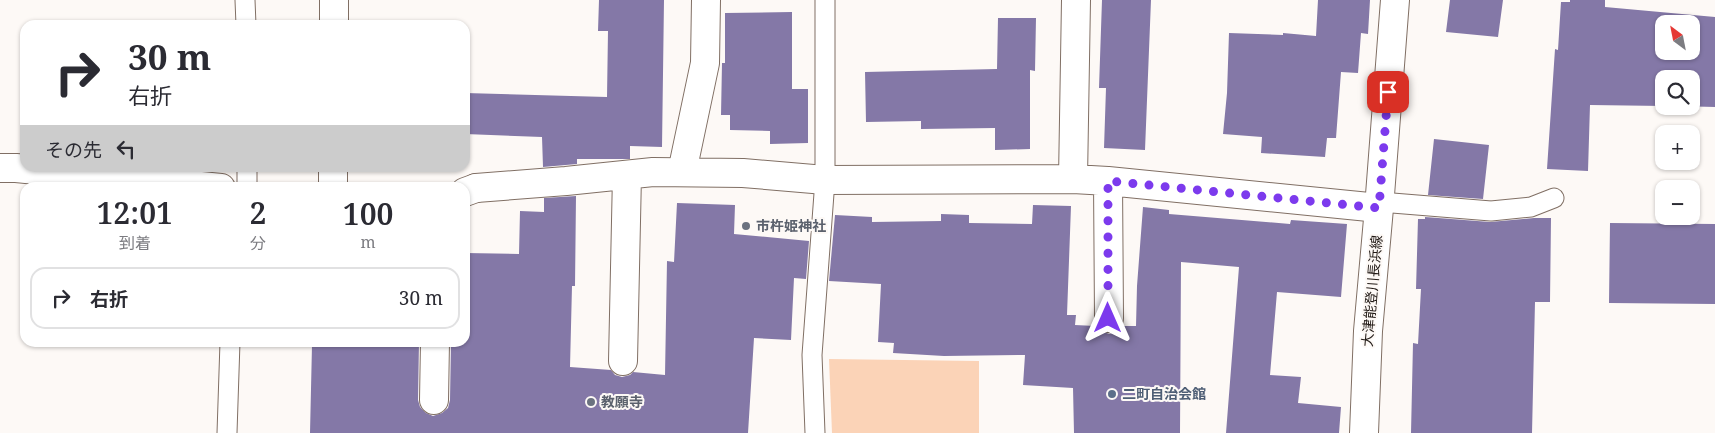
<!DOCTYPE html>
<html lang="ja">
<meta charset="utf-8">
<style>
body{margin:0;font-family:"Noto Serif","Noto Sans JP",serif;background:#f7f7f7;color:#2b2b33;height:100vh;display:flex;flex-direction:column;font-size:19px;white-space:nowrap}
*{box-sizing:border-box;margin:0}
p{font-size:16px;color:#7c7c81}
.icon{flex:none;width:28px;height:28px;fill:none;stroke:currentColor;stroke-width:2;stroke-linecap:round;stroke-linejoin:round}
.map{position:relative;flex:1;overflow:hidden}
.drawer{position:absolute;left:20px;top:182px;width:450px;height:165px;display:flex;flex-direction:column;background:#fff;border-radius:15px;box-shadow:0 1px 4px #0004}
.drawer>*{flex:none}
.hud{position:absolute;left:20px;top:20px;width:450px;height:152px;border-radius:15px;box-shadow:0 1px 4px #0004;background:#fff;color:#2b2b33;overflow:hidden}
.needle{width:32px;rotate:328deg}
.buttons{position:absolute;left:1655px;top:15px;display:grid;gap:10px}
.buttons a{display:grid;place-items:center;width:45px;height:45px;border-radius:10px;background:#fff;box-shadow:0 1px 4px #0004;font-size:25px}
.pin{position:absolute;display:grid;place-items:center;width:42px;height:42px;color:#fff;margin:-21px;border-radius:10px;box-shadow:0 2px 8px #0006}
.me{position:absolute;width:55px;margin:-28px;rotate:0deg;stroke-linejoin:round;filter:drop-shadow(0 0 4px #0008)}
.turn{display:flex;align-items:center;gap:18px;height:105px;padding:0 25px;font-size:22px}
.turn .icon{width:65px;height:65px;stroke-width:2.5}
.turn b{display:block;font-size:35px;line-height:42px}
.then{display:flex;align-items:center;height:48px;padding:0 25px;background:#0003;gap:10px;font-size:19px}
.eta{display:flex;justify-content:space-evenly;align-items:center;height:85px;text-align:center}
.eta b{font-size:30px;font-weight:600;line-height:35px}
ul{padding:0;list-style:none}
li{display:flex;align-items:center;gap:15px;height:62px;margin:0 10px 8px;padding:0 15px;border:2px solid #e1e1e2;border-radius:15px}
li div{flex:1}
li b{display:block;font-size:19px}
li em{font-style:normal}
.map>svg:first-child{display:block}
</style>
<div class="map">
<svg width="1715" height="433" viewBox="0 0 1715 433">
<rect width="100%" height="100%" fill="#fdf9f6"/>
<path fill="#fbd3b7" d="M 829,359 L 979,361 L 979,433 L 832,433 Z"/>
<path fill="#8478a7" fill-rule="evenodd" d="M 599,0 L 664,0 L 662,147 L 630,146 L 630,159 L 577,159 L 577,164 L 543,167 L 542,137 L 465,134 L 465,93 L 607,97 L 608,31 L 598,31 Z
M 1102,0 L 1151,0 L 1145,150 L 1104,148 L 1106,88 L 1099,88 Z
M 1318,0 L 1370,0 L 1368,34 L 1361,33 L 1358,73 L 1341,72 L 1336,138 L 1327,138 L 1325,157 L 1261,153 L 1262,137 L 1223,134 L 1227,93 L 1229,33 L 1283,35 L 1283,33 L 1316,36 Z
M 1450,0 L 1503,0 L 1498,37 L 1446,32 Z
M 1570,0 L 1605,0 L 1605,7 L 1715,17 L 1715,107 L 1676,106 L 1691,106 L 1691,79 L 1664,79 L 1664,106 L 1590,105 L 1588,171 L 1547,169 L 1555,49 L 1558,50 L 1561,2 L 1570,2 ZM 1664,24 L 1691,24 L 1691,51 L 1664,51 Z
M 792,12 L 792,89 L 808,89 L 808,143 L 770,144 L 770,131 L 730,130 L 730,115 L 721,115 L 722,63 L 725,63 L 725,13 Z
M 998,18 L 1036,18 L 1035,71 L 1030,70 L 1030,149 L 995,150 L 995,128 L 921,129 L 921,121 L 866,122 L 865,72 L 997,69 Z
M 1434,139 L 1489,145 L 1483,199 L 1428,195 Z
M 576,196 L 575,286 L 572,286 L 570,367 L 611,370 L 615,375 L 622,377 L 630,375 L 633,372 L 665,375 L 667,261 L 674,262 L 677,203 L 735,205 L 734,234 L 809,241 L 806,279 L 794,278 L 791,340 L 754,338 L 748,433 L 310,433 L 312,345 L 374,346 L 374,342 L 419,342 L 418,400 L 420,407 L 426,413 L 433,416 L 442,413 L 448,408 L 450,400 L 451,342 L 465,342 L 465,253 L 519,254 L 520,211 L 544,212 L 544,198 Z
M 1033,205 L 1071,206 L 1067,315 L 1076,315 L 1075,325 L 1095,326 L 1101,331 L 1109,334 L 1116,332 L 1123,326 L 1136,326 L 1137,286 L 1143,207 L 1169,210 L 1169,214 L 1290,224 L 1291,220 L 1347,224 L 1341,297 L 1277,292 L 1270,375 L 1301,377 L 1298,403 L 1341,407 L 1339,433 L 1226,433 L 1239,267 L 1181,262 L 1180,433 L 1074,433 L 1073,388 L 1023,385 L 1025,355 L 944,356 L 893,353 L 894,343 L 878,342 L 881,284 L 829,281 L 835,215 L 872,217 L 872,222 L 941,221 L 941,214 L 969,215 L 969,223 L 1032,224 Z
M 1425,217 L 1490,222 L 1534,218 L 1551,218 L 1550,302 L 1535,302 L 1532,433 L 1411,433 L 1413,343 L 1418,344 L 1421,289 L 1416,289 L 1418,219 L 1425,219 Z
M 1610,223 L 1715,224 L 1715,304 L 1609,303 Z"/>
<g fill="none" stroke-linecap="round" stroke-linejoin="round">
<defs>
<path id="service" d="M 245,0 L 246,25
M 247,188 L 247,168
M 1380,202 L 1491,211 L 1531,207 L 1554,198
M 227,433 L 230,342
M 815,433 L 812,355 L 825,180 L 825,0"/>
<path id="minor" d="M 334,25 L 334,0
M 682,172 L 705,63 L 706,0
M 1073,179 L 1076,0
M 1108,181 L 1109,318
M 333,188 L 333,168
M 476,188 L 566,181 L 653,172 L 743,173 L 825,180 L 1073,179 L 1108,181 L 1379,208
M 623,361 L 627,175
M 434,400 L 435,342"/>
<path id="tertiary" d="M 0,168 L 16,168 L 221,188
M 465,192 L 476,188"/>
<path id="primary" d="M 1364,433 L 1368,331 L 1379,208 L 1395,0"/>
</defs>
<use href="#service" stroke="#806f64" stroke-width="21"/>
<use href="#minor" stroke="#806f64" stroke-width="30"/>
<use href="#tertiary" stroke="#806f64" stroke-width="30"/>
<use href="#primary" stroke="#806f64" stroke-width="30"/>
<use href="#service" stroke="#fff" stroke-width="19"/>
<use href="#minor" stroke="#fff" stroke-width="28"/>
<use href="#tertiary" stroke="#fff" stroke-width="28"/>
<use href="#primary" stroke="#fff" stroke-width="28"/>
</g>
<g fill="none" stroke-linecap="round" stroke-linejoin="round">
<path stroke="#7c3aed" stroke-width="9" stroke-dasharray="0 16.2" d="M 1108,318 L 1108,181 L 1379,208 L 1388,92"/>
</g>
<g fill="#6b7280" stroke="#fdf9f6" stroke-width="2">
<circle cx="746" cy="226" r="5"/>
<circle cx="591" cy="402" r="5"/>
</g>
<circle fill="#5c6f8a" stroke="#fdf9f6" stroke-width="2" cx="1112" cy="394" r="5"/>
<g text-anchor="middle" stroke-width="4" stroke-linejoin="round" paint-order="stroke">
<g font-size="14" font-weight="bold" fill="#5b616d" stroke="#fdf9f6" text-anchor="start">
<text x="756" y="231">市杵姫神社</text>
<text x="601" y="407">教願寺</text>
</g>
<g font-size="14" fill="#211a16" stroke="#fdf9f6">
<text transform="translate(1372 291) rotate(-85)" y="5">大津能登川長浜線</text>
</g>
<g font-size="14" font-weight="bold" fill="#4e5e75" stroke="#fdf9f6" text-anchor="start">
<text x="1122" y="399">二町自治会館</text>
</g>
</g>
</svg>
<div class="buttons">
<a><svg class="needle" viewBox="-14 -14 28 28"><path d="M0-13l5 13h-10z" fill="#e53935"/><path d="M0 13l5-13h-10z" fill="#7c7c81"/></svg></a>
<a><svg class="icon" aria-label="search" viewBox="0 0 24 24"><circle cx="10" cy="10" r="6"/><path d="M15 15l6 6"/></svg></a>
<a>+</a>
<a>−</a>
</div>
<div class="pin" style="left:1388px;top:92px;background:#d93025"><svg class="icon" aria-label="arrive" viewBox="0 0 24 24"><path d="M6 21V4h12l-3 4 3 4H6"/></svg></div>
<svg class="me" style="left:1108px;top:318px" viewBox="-20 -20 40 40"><path d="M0-17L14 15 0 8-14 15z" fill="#7c3aed" stroke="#fff" stroke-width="4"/></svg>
<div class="hud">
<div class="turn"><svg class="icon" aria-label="right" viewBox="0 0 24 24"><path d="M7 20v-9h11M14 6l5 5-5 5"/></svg><div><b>30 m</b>右折</div></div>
<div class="then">その先<svg class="icon" aria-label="left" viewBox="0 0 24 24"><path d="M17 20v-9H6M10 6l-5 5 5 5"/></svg></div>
</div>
<section class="drawer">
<div class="eta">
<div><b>12:01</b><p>到着</p></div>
<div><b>2</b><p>分</p></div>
<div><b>100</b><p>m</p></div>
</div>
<ul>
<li><svg class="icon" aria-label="right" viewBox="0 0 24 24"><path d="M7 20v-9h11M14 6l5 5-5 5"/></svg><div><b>右折</b></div><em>30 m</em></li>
</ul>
</section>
</div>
